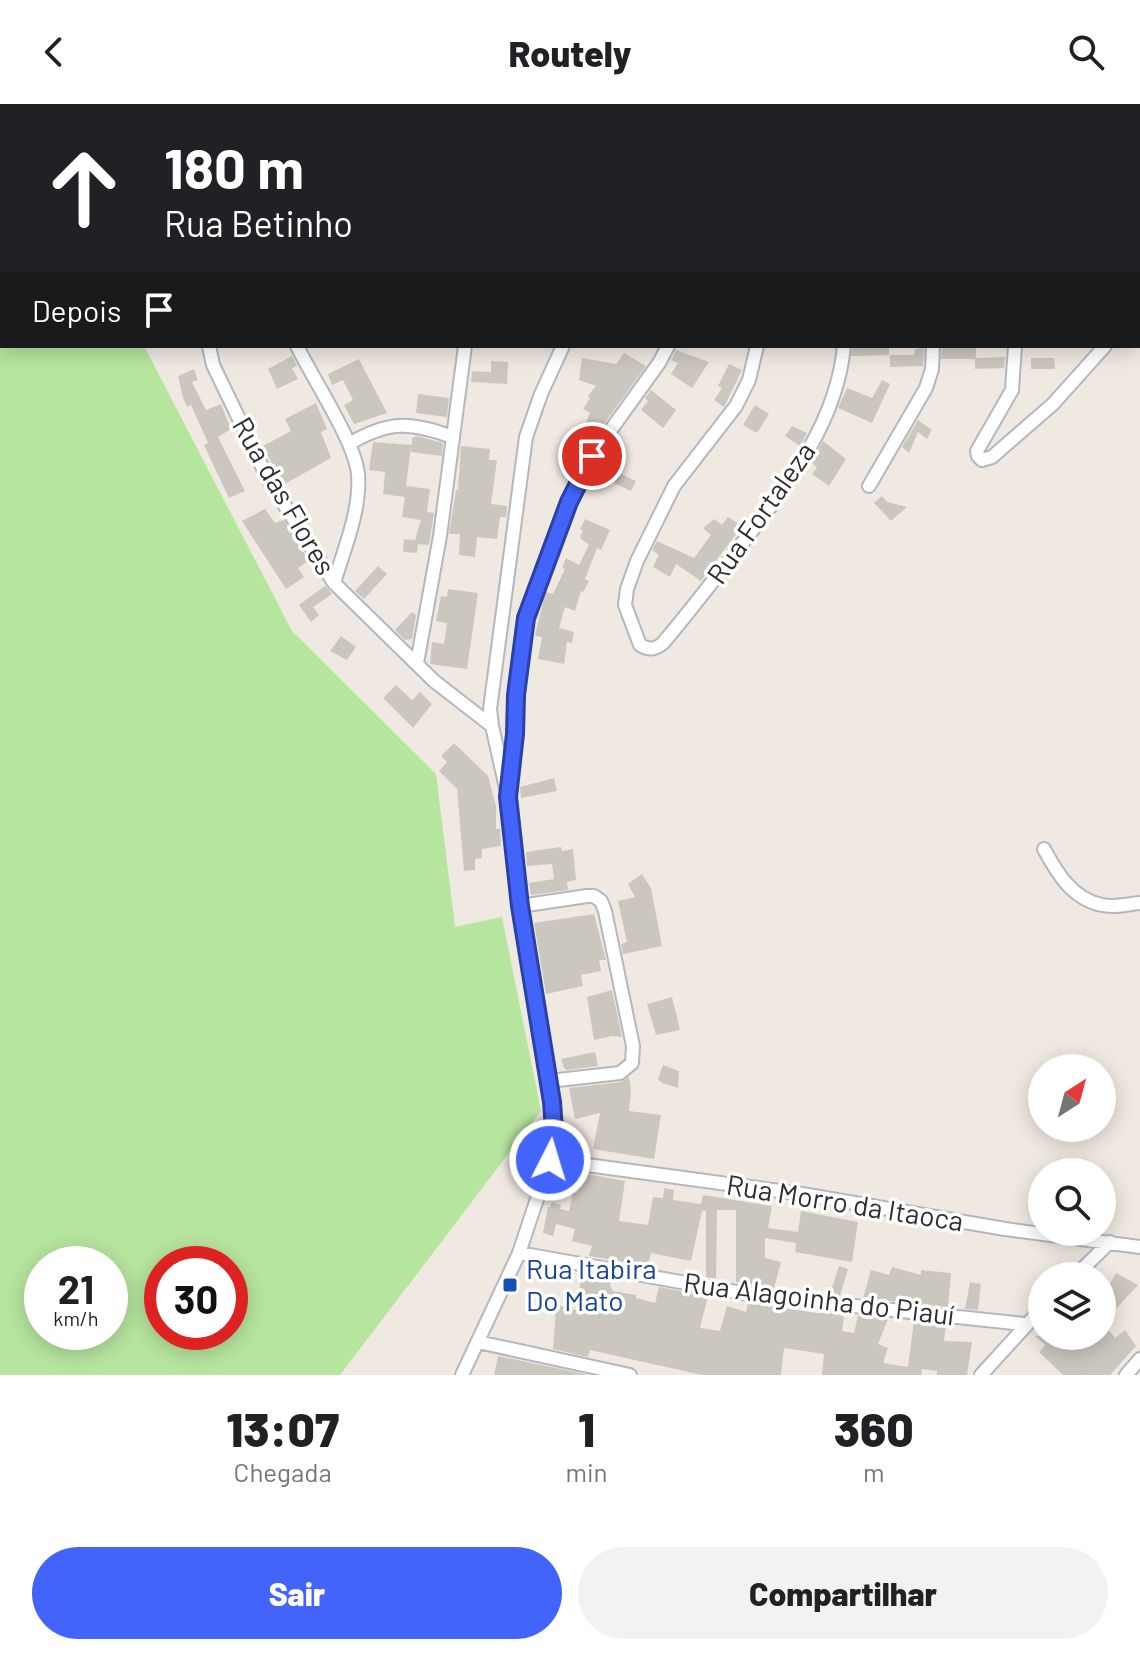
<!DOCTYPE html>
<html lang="pt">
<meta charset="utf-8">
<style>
body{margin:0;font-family:Barlow,sans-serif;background:#f2f2f2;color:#202124;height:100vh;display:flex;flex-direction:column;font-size:30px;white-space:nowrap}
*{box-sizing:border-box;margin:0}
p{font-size:26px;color:#757577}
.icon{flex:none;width:44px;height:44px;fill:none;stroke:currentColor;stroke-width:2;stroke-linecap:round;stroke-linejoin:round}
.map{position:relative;height:1271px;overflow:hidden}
.details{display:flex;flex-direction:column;background:#fff;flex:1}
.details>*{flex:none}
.guide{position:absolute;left:0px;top:0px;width:1140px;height:244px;box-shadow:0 4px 20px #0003;background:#202124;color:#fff;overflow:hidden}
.needle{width:52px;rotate:36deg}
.controls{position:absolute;left:1028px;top:950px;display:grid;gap:16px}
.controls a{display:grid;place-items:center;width:88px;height:88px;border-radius:50%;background:#fff;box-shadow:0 4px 20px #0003;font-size:40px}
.speed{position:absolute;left:24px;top:1142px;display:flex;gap:16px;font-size:40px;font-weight:700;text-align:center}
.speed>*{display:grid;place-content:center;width:104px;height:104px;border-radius:50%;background:#fff;box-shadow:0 4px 20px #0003;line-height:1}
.speed small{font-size:20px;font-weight:400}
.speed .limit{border:12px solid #d22;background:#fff;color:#111}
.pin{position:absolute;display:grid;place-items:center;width:68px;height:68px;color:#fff;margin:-34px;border:4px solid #fff;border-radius:50%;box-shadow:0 2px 8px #0007}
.me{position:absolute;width:88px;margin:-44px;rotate:5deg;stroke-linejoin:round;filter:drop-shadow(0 0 6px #0008)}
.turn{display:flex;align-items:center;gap:28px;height:168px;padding:0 32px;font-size:36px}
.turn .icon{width:104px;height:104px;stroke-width:2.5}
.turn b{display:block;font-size:56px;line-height:68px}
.then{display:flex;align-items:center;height:76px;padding:0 32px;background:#0003;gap:16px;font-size:30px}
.eta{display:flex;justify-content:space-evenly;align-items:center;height:136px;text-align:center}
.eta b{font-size:48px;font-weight:800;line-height:56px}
.button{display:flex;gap:16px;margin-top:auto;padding:16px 32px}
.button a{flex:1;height:92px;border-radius:48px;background:#4264fb;color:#fff;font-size:32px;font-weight:800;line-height:92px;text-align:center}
.button a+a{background:#f2f2f2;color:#202124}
header{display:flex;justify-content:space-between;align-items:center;height:104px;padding:0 32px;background:#fff;font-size:36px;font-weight:800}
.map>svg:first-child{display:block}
</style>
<header><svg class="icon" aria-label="back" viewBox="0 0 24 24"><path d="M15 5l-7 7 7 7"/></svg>Routely<svg class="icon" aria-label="search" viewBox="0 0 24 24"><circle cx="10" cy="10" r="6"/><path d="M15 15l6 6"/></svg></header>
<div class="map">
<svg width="1140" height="1271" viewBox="0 0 1140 1271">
<rect width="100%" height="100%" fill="#efe9e1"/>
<path fill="#b6e59e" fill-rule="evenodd" d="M 0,0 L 117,2 L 2,2 L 2,242 L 144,242 L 292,527 L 436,670 L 455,823 L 502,813 L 541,1007 L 340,1271 L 0,1271 ZM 42,1160 L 110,1160 L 110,1228 L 42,1228 ZM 162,1160 L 230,1160 L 230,1228 L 162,1228 Z"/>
<path fill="#cbc7bf" d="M 853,242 L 889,242 L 889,251 L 851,252 Z
M 942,242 L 976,242 L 976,254 L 1005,253 L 1004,264 L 975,265 L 975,255 L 941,255 Z
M 924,244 L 923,262 L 890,263 L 890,251 L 914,251 L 915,245 Z
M 676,246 L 709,258 L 692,284 L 671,270 L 678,259 L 671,256 Z
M 624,249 L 646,262 L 596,331 L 584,323 L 590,309 L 583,305 L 590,294 L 588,292 L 596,282 L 579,276 L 582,254 L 616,260 Z
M 292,252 L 297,262 L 292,264 L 298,275 L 277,285 L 268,265 Z
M 1031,254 L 1054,254 L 1055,265 L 1031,265 Z
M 359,255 L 387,309 L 354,320 L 344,301 L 353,296 L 343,276 L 332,281 L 328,270 Z
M 491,257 L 508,258 L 507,280 L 471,278 L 472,267 L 491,268 Z
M 729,260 L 742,266 L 724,303 L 714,296 L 722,284 L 718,282 Z
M 194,265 L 198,276 L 192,278 L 206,306 L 221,300 L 231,325 L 218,333 L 245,387 L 229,394 L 204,341 L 208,339 L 191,301 L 187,303 L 183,294 L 178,272 Z
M 882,276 L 890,280 L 872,319 L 838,304 L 847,284 L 872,294 Z
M 651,286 L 676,306 L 663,324 L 641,306 L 648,297 L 645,294 Z
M 418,290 L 449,294 L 447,313 L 416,309 Z
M 316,299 L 327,325 L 321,328 L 331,354 L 283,381 L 263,342 L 291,327 L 285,315 Z
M 755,301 L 769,310 L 757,329 L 743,321 Z
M 918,316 L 932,326 L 927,335 L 918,328 L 909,349 L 902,343 Z
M 792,322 L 807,329 L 800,342 L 785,332 Z
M 417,332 L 443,339 L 442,352 L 411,348 L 411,342 L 406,382 L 430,385 L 427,408 L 434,409 L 429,441 L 418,440 L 417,449 L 403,448 L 404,435 L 415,436 L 421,416 L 402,413 L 405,393 L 383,390 L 385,368 L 369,366 L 373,338 L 412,341 L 412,334 Z
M 823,337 L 846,355 L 829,382 L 812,370 L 817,363 L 812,359 Z
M 461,342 L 490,345 L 489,356 L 497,356 L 491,400 L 507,402 L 506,413 L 500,413 L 497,435 L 477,433 L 475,453 L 459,451 L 460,430 L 449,430 L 456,386 L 458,386 Z
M 619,369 L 636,377 L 631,387 L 614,379 Z
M 882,392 L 887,398 L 907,403 L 891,417 L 874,399 Z
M 265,405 L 275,419 L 284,416 L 309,457 L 298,464 L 304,473 L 286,485 L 242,417 Z
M 728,413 L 742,422 L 701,477 L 676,460 L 670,473 L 653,463 L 659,451 L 652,446 L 657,437 L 694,454 L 711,431 L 703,424 L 714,415 L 722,421 Z
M 585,415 L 610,426 L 601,446 L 597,444 L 585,475 L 589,477 L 583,488 L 581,487 L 575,507 L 565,503 L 559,524 L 574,528 L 572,539 L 567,538 L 564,560 L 538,555 L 542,533 L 535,532 L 545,488 L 553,490 L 565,465 L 562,464 L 566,454 L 579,461 L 589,441 L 580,434 L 583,426 L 580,425 Z
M 378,462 L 387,470 L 364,495 L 355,487 Z
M 325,482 L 332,490 L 313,503 L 319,511 L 311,518 L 299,501 Z
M 448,485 L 478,489 L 467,565 L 430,560 L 432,538 L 444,540 L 447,519 L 436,517 L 441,492 L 447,493 Z
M 412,508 L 416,511 L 412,535 L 405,536 L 395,526 Z
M 341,532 L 356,543 L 347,556 L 330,547 Z
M 396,581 L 412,596 L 420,588 L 432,600 L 413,624 L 383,594 Z
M 454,639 L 488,672 L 496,702 L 496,725 L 500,725 L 501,742 L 482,745 L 482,754 L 475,755 L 475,766 L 464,767 L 457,685 L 439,667 L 447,658 L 441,652 Z
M 554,674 L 557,687 L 521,694 L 520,683 Z
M 561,743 L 562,747 L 573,745 L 576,776 L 567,778 L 568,786 L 531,791 L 529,779 L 554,775 L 552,760 L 527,762 L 526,748 Z
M 642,770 L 651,784 L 662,842 L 623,850 L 621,840 L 627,838 L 618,797 L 635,793 L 628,780 Z
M 594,810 L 606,856 L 599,856 L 601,867 L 581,871 L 583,882 L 546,890 L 534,819 Z
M 612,886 L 622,933 L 612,932 L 594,936 L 587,893 Z
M 672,893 L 680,926 L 656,931 L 647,900 Z
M 595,948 L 598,962 L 567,966 L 564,964 L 561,955 Z
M 663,961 L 679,967 L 678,984 L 662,979 L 658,975 Z
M 629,973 L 631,986 L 629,1007 L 661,1011 L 654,1055 L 593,1045 L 600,1009 L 575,1015 L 569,984 L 621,978 Z
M 586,1070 L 625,1077 L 619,1117 L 648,1121 L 653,1093 L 663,1094 L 664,1084 L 674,1086 L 673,1096 L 701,1100 L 703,1091 L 772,1102 L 768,1124 L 798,1128 L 801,1107 L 858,1118 L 852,1158 L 795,1148 L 796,1139 L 765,1134 L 765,1154 L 781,1158 L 774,1184 L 736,1178 L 736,1106 L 717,1106 L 716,1175 L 706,1173 L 706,1107 L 702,1107 L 691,1157 L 651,1149 L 648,1162 L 589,1152 L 592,1142 L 572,1137 L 575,1125 L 556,1120 L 553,1132 L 543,1129 L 548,1103 L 550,1103 L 552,1098 L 561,1101 L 560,1105 L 569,1107 L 573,1088 L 576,1089 L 585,1077 Z
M 839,1162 L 848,1165 L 840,1192 L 830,1190 Z
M 892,1163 L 921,1171 L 921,1166 L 951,1169 L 948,1203 L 863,1194 L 871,1166 L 889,1171 Z
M 582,1169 L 611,1175 L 610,1181 L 613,1187 L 636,1191 L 636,1194 L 655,1199 L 659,1183 L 708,1192 L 700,1224 L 720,1227 L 727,1202 L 746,1208 L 748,1199 L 817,1209 L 835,1209 L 844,1213 L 842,1227 L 854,1229 L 858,1212 L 888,1215 L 878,1240 L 888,1244 L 883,1259 L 908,1263 L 914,1217 L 946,1221 L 944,1237 L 972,1238 L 967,1271 L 937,1271 L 937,1267 L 922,1265 L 921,1271 L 822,1271 L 824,1250 L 784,1244 L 781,1271 L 702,1271 L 590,1246 L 588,1253 L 553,1245 L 556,1205 L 560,1206 L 560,1202 L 576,1206 Z
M 1116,1169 L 1138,1181 L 1103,1219 L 1115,1234 L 1125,1226 L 1136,1242 L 1110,1271 L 1063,1271 L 1039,1248 L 1045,1241 L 1035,1232 L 1102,1232 L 1102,1193 Z
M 970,1178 L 981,1180 L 978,1206 L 965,1205 Z
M 498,1252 L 585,1270 L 585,1271 L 494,1271 Z"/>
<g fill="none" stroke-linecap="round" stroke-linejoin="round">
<defs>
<path id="lane" d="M 1138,128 L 1140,130"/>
<path id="street" d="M 246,2 L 247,0
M 398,2 L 400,0
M 525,2 L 525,0
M 623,2 L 624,0
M 710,2 L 711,0
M 785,2 L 788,0
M 897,2 L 900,0
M 1004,2 L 1007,0
M 1125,2 L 1128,0
M 1138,53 L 1140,52
M 1138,206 L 1140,204
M 209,242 L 213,261 L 268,375 L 334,479 L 434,577 L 492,622
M 297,242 C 313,275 355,338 358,370 C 361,406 344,445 334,479
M 757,242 L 749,276 L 736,302 L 674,382 L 637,457 L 627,485 L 625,501 L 640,541 C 649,546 655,546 663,539 C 691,506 717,472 744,437 C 789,379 837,318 844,242
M 1015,242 L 1012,286 L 977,347 L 978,352 L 982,356 L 992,353 L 1053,300 L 1105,242
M 349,340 C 387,317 411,317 452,333
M 869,382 L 926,284 L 932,265 L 933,242
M 417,559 L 440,432 L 465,242
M 509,682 L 522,539 L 526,514 L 549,450 L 569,398 L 592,352 L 659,259 L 668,242
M 1044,745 C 1057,769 1072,795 1102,801 C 1115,804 1127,800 1140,799
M 520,802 L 587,792 L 594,792 L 601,797 L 605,807 L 633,942 L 632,959 L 620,969 L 549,977
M 550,1056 L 802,1090 L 1005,1125 L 1140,1143
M 519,1149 L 759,1192 L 1024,1220
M 1075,1172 L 1110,1138
M 478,1238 L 630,1271
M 462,1271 L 519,1149 L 550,1056 L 554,1026 L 549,977 L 520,802 L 508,693 L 492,622 L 490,605 L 526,333 L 541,290 L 563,242
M 981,1271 L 1042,1204
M 1126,1271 L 1140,1255"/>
</defs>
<use href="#lane" stroke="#b4b7c1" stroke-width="10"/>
<use href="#street" stroke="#b4b7c1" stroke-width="16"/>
<use href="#lane" stroke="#fff" stroke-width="6"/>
<use href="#street" stroke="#fff" stroke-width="12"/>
</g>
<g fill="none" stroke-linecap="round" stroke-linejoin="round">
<defs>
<path id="route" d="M 550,1056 L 554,1026 L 552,998 L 520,802 L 508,693 L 515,630 L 516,591 L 526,514 L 569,398 L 592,352"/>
</defs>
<use href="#route" stroke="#2b41a3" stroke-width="20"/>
<use href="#route" stroke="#4264fb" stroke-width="14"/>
</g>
<rect fill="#1a4fb4" stroke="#fff" stroke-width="3" x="502" y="1173" width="16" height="16" rx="4"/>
<g text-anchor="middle" stroke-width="7" stroke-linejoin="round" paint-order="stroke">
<g font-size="28" fill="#2e2e2e" stroke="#fff">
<text transform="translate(284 392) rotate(60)" y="10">Rua das Flores</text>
<text transform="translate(761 409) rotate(-55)" y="10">Rua Fortaleza</text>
<text transform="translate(845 1099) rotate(9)" y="10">Rua Morro da Itaoca</text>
<text transform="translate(819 1195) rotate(7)" y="10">Rua Alagoinha do Piauí</text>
</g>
<g font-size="28" fill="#164399" stroke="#fff" text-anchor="start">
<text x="526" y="1175">Rua Itabira<tspan x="526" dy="32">Do Mato</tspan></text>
</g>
</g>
</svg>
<div class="controls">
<a><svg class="needle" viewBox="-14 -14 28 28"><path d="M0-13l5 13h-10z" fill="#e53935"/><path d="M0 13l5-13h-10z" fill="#757577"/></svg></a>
<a><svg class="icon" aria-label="search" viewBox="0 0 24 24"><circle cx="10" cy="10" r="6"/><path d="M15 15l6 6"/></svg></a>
<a><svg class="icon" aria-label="layers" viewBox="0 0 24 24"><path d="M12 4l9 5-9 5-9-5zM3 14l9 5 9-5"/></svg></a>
</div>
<div class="speed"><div>21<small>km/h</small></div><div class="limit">30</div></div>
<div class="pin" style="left:592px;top:352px;background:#d93025"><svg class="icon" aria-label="arrive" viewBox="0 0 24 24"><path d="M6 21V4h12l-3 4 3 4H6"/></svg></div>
<svg class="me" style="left:550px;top:1056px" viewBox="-20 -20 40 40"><circle r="17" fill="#4264fb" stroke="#fff" stroke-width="3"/><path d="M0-11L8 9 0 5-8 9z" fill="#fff"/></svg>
<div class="guide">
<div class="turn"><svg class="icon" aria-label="ahead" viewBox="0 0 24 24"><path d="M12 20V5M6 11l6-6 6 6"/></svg><div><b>180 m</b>Rua Betinho</div></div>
<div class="then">Depois<svg class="icon" aria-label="arrive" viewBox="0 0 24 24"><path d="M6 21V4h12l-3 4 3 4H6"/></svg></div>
</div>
</div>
<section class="details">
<div class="eta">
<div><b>13:07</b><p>Chegada</p></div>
<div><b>1</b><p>min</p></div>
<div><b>360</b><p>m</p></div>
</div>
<div class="button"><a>Sair</a><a>Compartilhar</a></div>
</section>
